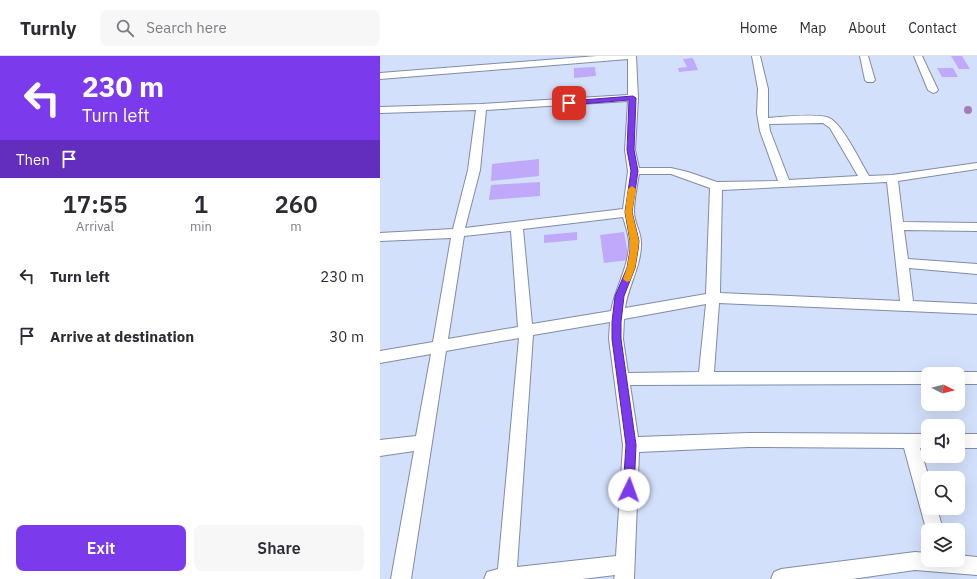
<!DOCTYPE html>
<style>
body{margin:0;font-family:"IBM Plex Sans",sans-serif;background:#f7f7f7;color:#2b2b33;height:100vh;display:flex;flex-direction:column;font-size:15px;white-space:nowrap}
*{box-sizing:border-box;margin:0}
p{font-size:13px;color:#7c7c81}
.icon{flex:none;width:22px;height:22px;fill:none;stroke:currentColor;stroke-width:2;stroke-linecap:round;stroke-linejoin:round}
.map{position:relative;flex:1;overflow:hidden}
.drawer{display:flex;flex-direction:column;background:#fff;width:380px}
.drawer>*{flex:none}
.guide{background:#7c3aed;color:#fff;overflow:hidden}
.needle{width:26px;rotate:96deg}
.buttons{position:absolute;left:541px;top:311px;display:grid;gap:8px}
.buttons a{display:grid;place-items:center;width:44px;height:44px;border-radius:8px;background:#fff;box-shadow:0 4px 16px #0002;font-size:20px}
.pin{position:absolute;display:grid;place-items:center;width:34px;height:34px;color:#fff;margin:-17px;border-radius:8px;box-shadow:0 2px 6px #0006}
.me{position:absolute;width:44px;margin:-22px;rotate:3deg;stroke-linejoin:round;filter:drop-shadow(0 0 3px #0008)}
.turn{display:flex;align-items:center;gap:14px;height:84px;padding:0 16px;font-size:18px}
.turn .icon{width:52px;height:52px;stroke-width:2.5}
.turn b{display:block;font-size:28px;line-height:34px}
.then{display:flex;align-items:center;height:38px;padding:0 16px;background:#0003;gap:8px;font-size:15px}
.eta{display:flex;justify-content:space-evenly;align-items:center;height:68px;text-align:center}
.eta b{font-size:24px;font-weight:600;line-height:28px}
.button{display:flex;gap:8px;margin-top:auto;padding:8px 16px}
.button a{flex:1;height:46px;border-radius:8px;background:#7c3aed;color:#fff;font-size:16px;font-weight:600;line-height:46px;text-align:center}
.button a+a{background:#f7f7f7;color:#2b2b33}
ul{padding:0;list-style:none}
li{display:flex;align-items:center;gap:12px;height:60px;padding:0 16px}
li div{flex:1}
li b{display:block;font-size:15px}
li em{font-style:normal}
header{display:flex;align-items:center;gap:24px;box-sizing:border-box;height:56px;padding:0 20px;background:#fff;border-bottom:1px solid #e1e1e2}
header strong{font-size:19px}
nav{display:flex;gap:22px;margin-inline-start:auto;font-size:14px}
.search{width:280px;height:36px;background:#f7f7f7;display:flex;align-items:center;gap:10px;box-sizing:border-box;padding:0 14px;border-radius:8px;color:#7c7c81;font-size:15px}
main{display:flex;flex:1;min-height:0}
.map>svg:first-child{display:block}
</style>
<header>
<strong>Turnly</strong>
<div class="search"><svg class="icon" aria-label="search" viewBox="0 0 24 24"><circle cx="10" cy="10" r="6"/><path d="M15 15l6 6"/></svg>Search here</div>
<nav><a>Home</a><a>Map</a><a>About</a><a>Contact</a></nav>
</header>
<main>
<section class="drawer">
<div class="guide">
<div class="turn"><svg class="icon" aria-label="left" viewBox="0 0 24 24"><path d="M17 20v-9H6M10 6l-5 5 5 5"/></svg><div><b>230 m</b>Turn left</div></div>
<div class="then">Then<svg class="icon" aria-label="arrive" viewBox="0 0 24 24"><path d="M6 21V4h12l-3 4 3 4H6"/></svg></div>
</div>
<div class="eta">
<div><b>17:55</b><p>Arrival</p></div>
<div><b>1</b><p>min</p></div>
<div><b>260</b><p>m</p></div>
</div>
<ul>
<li><svg class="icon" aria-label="left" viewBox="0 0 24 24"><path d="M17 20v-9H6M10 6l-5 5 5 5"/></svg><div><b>Turn left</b></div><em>230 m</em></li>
<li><svg class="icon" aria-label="arrive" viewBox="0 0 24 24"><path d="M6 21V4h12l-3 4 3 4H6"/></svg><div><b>Arrive at destination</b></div><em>30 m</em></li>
</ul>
<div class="button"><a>Exit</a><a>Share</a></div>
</section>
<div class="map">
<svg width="597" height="523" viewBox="0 0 597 523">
<rect width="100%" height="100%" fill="#d3e0fb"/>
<path fill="#c0a9fa" d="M 571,0 L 582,0 L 590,13 L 579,13 Z
M 313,2 L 318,14 L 299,16 L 298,12 L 307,11 L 303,3 Z
M 215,11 L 216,20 L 194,22 L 194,12 Z
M 557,12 L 573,12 L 578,21 L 562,21 Z
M 159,103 L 159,120 L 111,125 L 112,108 Z
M 160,126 L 160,140 L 109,144 L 111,129 Z
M 197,176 L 197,184 L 164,187 L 164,179 Z
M 244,176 L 249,204 L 224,207 L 220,179 Z"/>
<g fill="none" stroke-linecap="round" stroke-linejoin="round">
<defs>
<path id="minor" d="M 217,0 L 256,0 L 258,42 L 255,94 L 259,112 L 291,112 L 308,116 L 337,126 L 398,125 L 380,75 L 377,57 L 378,33 L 372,0 L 380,0 L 388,33 L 388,62 C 401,61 438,57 449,62 C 462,67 481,107 489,120 L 512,119 L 597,107 L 597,113 L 518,125 L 523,166 L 597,167 L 597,175 L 524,174 L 528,203 L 597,208 L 597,218 L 529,212 L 533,245 L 597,248 L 597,258 L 339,247 L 334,316 L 548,316 L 554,318 L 548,318 L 548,328 L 250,329 L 258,381 L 368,377 L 548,378 L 548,392 L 540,392 L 549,422 L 548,452 L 557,452 L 563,474 L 548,474 L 548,480 L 524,392 L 368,391 L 259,396 L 254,523 L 234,523 L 235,519 L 202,523 L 104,523 L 107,516 L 118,513 L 139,282 L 66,295 L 31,523 L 11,523 L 34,395 L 0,400 L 0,384 L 36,380 L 51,298 L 0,307 L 0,295 L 53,286 L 71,182 L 0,185 L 0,177 L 73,173 L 88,114 L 96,54 L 0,57 L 0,51 L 101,48 L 248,39 L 248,3 L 0,23 L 0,17 ZM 248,45 L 245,94 L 248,115 L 243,153 L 85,172 L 100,114 L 106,54 ZM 443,67 L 450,72 L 478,120 L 409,124 L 390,75 L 389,68 ZM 259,118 L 291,118 L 330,132 L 326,238 L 245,252 C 248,230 262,209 261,186 C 261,176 254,166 254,156 C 254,144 257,130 259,118 ZM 507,126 L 520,245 L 340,237 L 342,134 ZM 243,161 C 245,168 248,177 249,185 C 250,209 235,232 231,255 L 152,268 L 143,173 ZM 131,175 L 138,271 L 68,283 L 84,180 ZM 326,248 L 319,316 L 248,317 L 243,283 L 244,263 ZM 230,266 L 229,283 L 243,389 L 236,500 L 137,511 L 153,279 Z
M 480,0 L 488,0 L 495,24 L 493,26 L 487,26 L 485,24 Z
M 534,0 L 542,0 L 558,34 L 556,36 L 553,37 L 548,34 Z
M 578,316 L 597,316 L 597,328 L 578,328 L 578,318 L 572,318 Z
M 578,378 L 597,378 L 597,392 L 578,392 Z
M 535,496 L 548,497 L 548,504 L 578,504 L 578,499 L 597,501 L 597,519 L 535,514 L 472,523 L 391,523 L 394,516 L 401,513 Z"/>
</defs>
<use href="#minor" stroke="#808ca5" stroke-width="2"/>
<use href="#minor" fill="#fff" fill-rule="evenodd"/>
</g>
<circle fill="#a27cb3" cx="588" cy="54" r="4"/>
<path fill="#7c3aed" stroke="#51269a" d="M 253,40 L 256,42 L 254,94 L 258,115 L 252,156 L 259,185 L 258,194 L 255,212 L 244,240 L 241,266 L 241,283 L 256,389 L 254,434 L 253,438 L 249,439 L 245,438 L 243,434 L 246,389 L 232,283 L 232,266 L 235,240 L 247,212 L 250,194 L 250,185 L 245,156 L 251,115 L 247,94 L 249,44 L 189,49 L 186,47 L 189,45 Z"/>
<path fill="#f59e0b" d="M 252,130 L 256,133 L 252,156 L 259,185 L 258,194 L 255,212 L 250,225 L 247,226 L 243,223 L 247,212 L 250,194 L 250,185 L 245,156 L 248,133 Z"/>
</svg>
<div class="buttons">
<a><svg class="needle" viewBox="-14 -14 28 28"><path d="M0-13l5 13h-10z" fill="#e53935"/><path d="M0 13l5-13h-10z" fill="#7c7c81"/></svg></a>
<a><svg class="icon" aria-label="sound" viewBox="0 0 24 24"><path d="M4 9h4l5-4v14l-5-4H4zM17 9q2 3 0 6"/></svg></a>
<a><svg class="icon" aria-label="search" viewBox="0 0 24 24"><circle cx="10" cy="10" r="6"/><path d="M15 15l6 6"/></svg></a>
<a><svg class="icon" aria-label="layers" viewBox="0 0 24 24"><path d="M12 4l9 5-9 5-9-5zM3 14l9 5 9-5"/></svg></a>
</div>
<div class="pin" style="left:189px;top:47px;background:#d93025"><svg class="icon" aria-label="arrive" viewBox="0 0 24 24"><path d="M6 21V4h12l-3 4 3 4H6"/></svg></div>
<svg class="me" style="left:249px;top:434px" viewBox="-20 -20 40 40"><circle r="19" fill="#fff"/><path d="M0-13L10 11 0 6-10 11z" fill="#7c3aed"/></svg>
</div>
</main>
